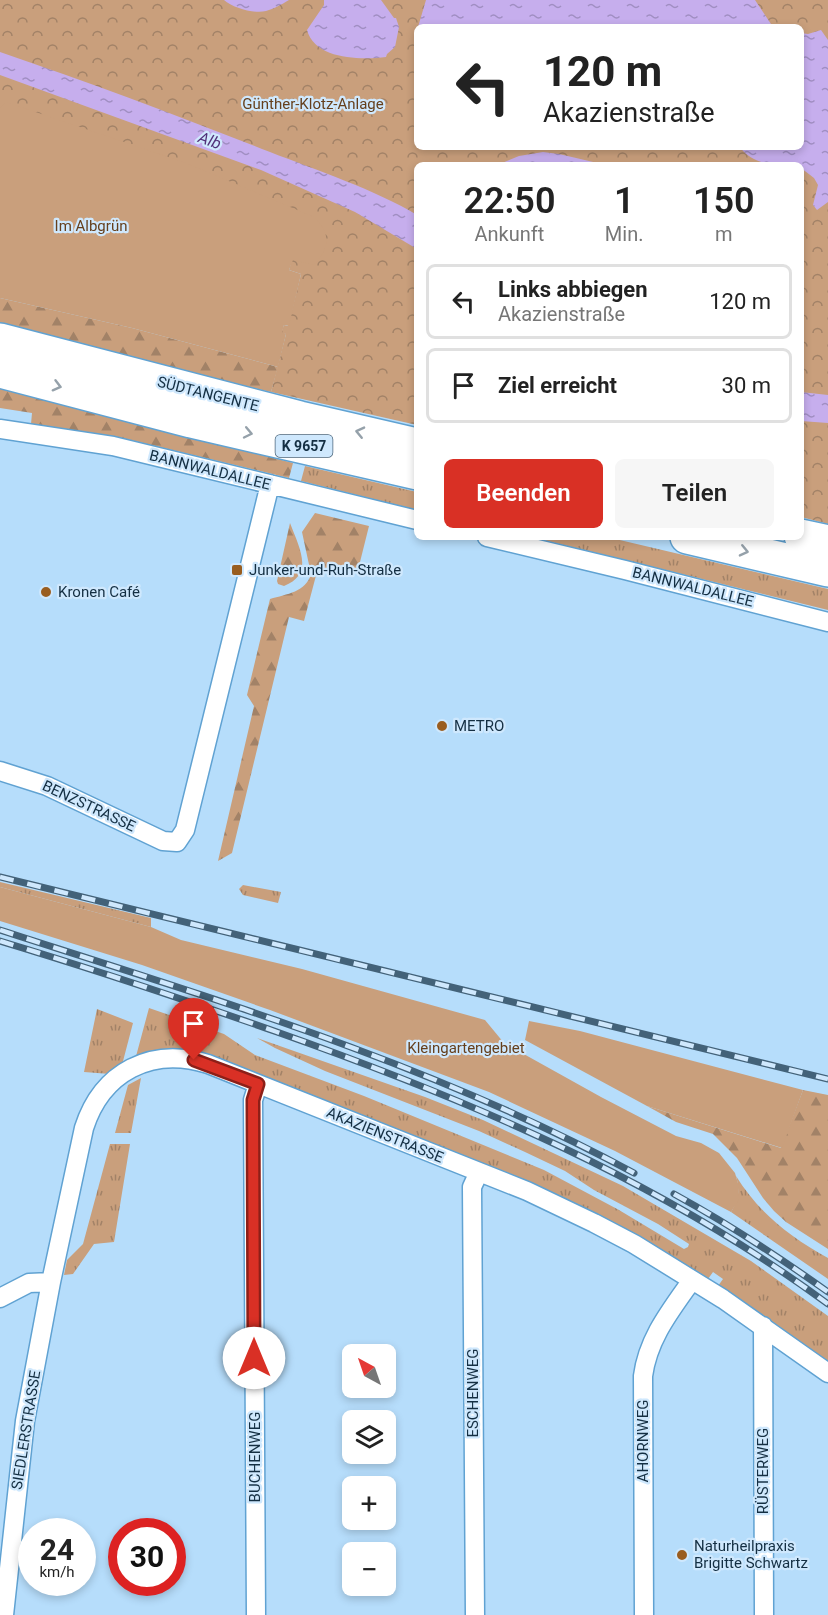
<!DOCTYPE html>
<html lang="de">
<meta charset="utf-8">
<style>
body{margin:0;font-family:Roboto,sans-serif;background:#f6f6f6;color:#222;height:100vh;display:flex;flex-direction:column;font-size:22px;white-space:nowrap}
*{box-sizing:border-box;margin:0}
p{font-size:20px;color:#767676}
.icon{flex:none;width:33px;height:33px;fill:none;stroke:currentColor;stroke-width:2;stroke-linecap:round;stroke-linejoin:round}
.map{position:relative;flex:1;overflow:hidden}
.details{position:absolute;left:414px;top:162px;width:390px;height:378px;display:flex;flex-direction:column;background:#fff;border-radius:9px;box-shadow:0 3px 9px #0003}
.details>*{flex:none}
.banner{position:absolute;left:414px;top:24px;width:390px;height:126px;border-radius:9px;box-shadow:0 3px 9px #0003;background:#fff;color:#222;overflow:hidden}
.needle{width:39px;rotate:320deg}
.buttons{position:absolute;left:342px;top:1344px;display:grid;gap:12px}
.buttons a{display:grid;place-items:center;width:54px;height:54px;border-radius:9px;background:#fff;box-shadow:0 3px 9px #0003;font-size:30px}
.speed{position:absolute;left:18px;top:1518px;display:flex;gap:12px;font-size:30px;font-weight:700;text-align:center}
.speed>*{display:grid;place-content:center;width:78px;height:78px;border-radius:50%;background:#fff;box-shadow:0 3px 9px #0003;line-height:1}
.speed small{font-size:15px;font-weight:400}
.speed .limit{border:9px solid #d22;background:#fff;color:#111}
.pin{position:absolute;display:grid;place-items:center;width:51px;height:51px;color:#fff;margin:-62px -26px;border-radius:50% 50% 50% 0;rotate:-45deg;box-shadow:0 0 6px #0007}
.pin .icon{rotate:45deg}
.me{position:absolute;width:66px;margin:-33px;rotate:0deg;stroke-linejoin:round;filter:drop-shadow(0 0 4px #0008)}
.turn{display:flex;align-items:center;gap:21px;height:126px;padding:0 30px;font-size:27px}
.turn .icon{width:78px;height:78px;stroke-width:2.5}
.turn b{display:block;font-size:42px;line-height:51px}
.eta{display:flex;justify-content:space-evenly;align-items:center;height:102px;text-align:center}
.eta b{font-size:36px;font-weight:600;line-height:42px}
.primary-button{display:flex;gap:12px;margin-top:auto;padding:12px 30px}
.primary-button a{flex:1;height:69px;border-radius:9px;background:#d93025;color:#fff;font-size:24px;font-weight:600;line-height:69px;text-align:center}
.primary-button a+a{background:#f6f6f6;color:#222}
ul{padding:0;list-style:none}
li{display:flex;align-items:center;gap:18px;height:75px;margin:0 12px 9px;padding:0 18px;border:3px solid #e0e0e0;border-radius:9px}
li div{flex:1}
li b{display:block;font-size:22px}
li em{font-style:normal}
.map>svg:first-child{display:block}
</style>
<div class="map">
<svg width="828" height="1615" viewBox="0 0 828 1615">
<defs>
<pattern id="grass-tufts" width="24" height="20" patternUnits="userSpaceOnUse" patternTransform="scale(1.5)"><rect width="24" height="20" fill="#c99f7c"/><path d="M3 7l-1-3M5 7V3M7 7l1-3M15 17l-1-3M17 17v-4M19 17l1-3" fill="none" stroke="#a28267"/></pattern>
<pattern id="forest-firs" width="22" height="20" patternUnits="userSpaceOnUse" patternTransform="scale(1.5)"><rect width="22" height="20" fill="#c99f7c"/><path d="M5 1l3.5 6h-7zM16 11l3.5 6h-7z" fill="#a28267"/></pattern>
<pattern id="park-crowns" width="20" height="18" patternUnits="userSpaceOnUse" patternTransform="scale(1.5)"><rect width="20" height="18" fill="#c99f7c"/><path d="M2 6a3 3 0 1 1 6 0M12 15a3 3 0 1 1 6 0" fill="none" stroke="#a28267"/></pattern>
<pattern id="water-ripples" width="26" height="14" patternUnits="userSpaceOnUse" patternTransform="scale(1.5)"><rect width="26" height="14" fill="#c6aeed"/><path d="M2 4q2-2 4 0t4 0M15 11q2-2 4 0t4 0" fill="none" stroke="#a08ec2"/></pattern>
</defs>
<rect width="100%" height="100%" fill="#b6ddfb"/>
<path fill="url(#grass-tufts)" d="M 305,466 L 417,492 L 417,510 L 301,481 Z
M 531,537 L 607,537 L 828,589 L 828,610 Z
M 0,882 L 151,918 L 151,927 L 0,887 Z
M 243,885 L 281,892 L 278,903 L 243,895 L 239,889 Z
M 149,1008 L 224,1034 L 255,1055 L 364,1096 L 544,1170 L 619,1210 L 684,1249 L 688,1247 L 689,1244 L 658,1224 L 594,1190 L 565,1171 L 525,1152 L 479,1131 L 325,1071 L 275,1048 L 257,1038 L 425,1097 L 483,1120 L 623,1186 L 751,1261 L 828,1316 L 828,1365 L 718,1286 L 723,1279 L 713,1272 L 708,1279 L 674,1258 L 263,1079 L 135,1060 Z
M 97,1009 L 133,1023 L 122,1065 L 110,1074 L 84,1072 Z
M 141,1078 L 131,1133 L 115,1133 L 128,1085 Z
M 110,1144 L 130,1144 L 114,1242 L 94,1244 L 73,1274 L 64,1275 L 67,1260 L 83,1244 Z
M 736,1176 C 759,1213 790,1237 828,1258 L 828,1279 L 731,1212 C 739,1199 740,1190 736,1176 Z"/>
<path fill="url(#forest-firs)" d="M 0,298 L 132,328 L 278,367 L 271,392 L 132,360 L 0,325 Z
M 0,388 L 293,463 L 289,478 L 118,437 L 31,424 L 32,413 L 0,408 Z
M 315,513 L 369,526 L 358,570 L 348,576 L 318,568 L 304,621 L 289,617 L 232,853 L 218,861 L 254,706 L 247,695 L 270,599 C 287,594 306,592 311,574 L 302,532 Z
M 290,523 C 299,547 315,574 284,586 L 278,584 L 277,581 Z
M 803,1090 L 828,1095 L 828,1249 L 786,1222 L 774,1211 L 763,1198 L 737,1158 L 713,1134 L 676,1122 L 647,1106 L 781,1148 Z"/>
<path fill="url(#park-crowns)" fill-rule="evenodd" d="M 0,0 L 828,0 L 828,524 L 801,517 L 801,165 L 417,165 L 417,425 L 271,392 L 286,334 L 281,333 L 284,325 L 288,326 L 301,274 L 289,270 L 292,260 L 0,108 ZM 417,27 L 801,27 L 801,147 L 417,147 Z"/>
<path fill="#c99f7c" d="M 6,102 L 186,163 L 314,217 C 332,234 329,248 314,265 L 293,260 L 289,270 L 301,274 L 289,326 L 284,325 L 282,332 L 286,334 L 278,367 L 132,328 L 0,298 L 0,108 Z
M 0,887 L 151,927 L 181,940 L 302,969 L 485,1020 L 504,1043 L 601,1097 L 676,1136 L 701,1143 L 719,1153 L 735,1173 L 739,1187 L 738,1201 L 731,1212 L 615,1151 L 489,1092 L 270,1010 L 142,965 L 0,921 Z
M 529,1021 L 580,1031 L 803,1090 L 782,1148 L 647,1106 L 525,1040 Z"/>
<path fill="url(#water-ripples)" d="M 224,0 L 289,0 C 282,4 274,9 266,11 C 254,14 233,8 224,0 Z
M 324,0 L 381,0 L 394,18 L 396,18 L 399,27 L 395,47 L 387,54 L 386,57 C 362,60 315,60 307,30 L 324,5 Z
M 426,0 L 755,0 L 773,27 L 418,27 Z
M 821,30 L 828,40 L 828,202 L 817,210 L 813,205 L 818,185 L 814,178 L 801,168 L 801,165 C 779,165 754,167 740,147 L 801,147 L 801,33 L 808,34 Z
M 0,52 C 91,83 181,117 270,152 C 316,170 376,190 417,215 L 417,249 L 355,212 L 261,170 L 0,75 Z
M 543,152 L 559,154 L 606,165 L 497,165 L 519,156 Z
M 801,392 L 828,395 L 828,423 L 801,421 Z"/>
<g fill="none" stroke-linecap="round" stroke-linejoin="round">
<defs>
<path id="street" d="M 0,429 L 113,446 L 417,520
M 487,537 L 625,570 L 828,622
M 0,771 L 47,786 L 163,841 L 177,842 L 185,830 L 270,484
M 0,1298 L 29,1283 L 51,1282
M 763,1326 L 764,1615
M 4,1615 L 25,1421 L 51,1282 L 84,1128 C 102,1072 151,1046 208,1064 L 527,1191 L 594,1223 L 634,1244 L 723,1299 L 828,1373
M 256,1615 L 253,1100 L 258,1084
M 475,1615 L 472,1187 L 479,1172
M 644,1615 L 643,1376 C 648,1338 671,1310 692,1280"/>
<path id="highway" d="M 0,340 L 300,418 L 417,445
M 0,371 L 191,421 L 417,473
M 801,536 L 828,542
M 687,537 L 828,570"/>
</defs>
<use href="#street" stroke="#60a2d2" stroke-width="21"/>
<use href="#highway" stroke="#60a2d2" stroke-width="36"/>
<use href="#street" stroke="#fff" stroke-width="18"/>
<use href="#highway" stroke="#fff" stroke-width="33"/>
<defs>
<path id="rail" d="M 0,877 L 828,1079
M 0,930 C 215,999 435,1065 634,1173
M 0,941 C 93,969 186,1000 277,1032 C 472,1101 661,1181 828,1304
M 674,1194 C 727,1223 779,1257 828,1292"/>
</defs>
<use href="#rail" stroke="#436279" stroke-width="7"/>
<use href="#rail" stroke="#cfe8fd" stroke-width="4.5" stroke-dasharray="14" stroke-linecap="butt"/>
</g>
<defs><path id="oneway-chevron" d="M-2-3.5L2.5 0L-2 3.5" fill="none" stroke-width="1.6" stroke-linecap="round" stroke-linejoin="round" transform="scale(1.5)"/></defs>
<g stroke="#95a1aa">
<use href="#oneway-chevron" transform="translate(57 386) rotate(15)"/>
<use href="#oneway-chevron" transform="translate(360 432) rotate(-167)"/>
<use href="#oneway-chevron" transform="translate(248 433) rotate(12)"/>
<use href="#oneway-chevron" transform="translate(744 551) rotate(13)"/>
</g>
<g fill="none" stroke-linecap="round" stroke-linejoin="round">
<defs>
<path id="route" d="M 194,1060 L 258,1084 L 253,1100 L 254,1358"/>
</defs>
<use href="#route" stroke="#8d1f18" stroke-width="15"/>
<use href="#route" stroke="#d93025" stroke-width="10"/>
</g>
<g fill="#995d1f" stroke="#cfe8fd" stroke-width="2">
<rect x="231" y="564" width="12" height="12" rx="3"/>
<circle cx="46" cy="592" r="6"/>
<circle cx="442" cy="726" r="6"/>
<circle cx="682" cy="1555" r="6"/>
</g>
<g text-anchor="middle" stroke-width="4.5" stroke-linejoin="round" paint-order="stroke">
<rect fill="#cfe8fd" stroke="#4c667b" stroke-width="1.5" x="275.5" y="435" width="57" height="22" rx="4.5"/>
<g font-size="14" font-weight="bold" fill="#142f43">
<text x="304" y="451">K 9657</text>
</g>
<g font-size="15" fill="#653f1c" stroke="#cfe8fd">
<text x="313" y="109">Günther-Klotz-Anlage</text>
<text x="91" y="231">Im Albgrün</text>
<text x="466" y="1053">Kleingartengebiet</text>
</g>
<g font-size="15" fill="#142f43" stroke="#cfe8fd">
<text transform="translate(208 394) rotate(14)" y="5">SÜDTANGENTE</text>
<text transform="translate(210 470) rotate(14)" y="5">BANNWALDALLEE</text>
<text transform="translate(693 587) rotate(14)" y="5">BANNWALDALLEE</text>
<text transform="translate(89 806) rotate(25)" y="5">BENZSTRASSE</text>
<text transform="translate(385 1135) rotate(22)" y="5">AKAZIENSTRASSE</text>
<text transform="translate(473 1393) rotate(-90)" y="5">ESCHENWEG</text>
<text transform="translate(26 1430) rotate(-81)" y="5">SIEDLERSTRASSE</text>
<text transform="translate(643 1441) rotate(-90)" y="5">AHORNWEG</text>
<text transform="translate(255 1457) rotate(-90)" y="5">BUCHENWEG</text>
<text transform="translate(763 1471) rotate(-90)" y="5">RÜSTERWEG</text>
</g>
<g font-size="15" fill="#142f43" stroke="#cfe8fd" text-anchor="start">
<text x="249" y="575">Junker-und-Ruh-Straße</text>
<text x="58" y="597">Kronen Café</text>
<text x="454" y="731">METRO</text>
<text x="694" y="1551">Naturheilpraxis<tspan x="694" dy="17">Brigitte Schwartz</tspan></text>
</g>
<g font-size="16" font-style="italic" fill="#52317a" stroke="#cfe8fd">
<text transform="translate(210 140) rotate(20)" y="6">Alb</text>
</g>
</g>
</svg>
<div class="buttons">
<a><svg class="needle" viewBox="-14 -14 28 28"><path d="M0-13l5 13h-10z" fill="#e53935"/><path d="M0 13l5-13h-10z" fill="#767676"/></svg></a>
<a><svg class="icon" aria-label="layers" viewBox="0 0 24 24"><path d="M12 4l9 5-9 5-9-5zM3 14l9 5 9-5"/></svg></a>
<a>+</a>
<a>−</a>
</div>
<div class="speed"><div>24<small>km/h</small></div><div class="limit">30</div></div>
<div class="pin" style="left:194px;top:1060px;background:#d93025"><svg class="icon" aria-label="arrive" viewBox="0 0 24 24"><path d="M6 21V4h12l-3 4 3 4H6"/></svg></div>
<svg class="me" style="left:254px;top:1358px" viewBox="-20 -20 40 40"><circle r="19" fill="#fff"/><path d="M0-13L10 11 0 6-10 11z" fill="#d93025"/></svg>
<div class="banner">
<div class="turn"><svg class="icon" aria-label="left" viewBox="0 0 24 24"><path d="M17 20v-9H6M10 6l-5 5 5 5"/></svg><div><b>120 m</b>Akazienstraße</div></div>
</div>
<section class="details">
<div class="eta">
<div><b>22:50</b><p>Ankunft</p></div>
<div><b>1</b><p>Min.</p></div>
<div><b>150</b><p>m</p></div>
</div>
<ul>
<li><svg class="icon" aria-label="left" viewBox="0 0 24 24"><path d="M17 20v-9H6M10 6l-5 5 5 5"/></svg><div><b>Links abbiegen</b><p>Akazienstraße</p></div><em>120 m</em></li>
<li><svg class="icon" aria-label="arrive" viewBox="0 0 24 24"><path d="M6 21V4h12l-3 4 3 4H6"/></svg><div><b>Ziel erreicht</b></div><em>30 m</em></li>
</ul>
<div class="primary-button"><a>Beenden</a><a>Teilen</a></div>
</section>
</div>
